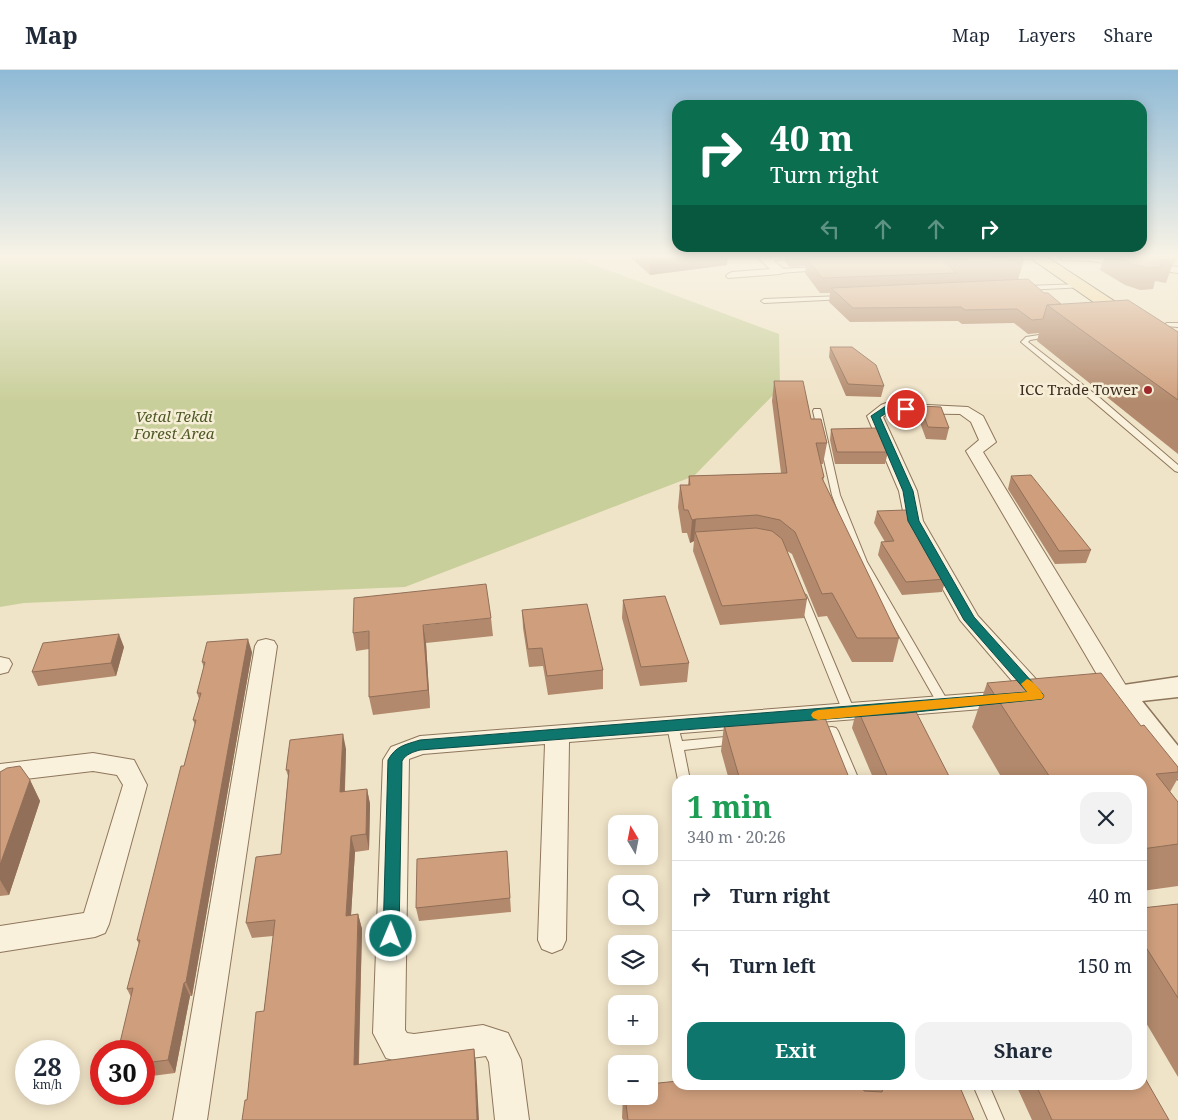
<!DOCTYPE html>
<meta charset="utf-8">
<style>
body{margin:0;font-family:"Noto Serif",serif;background:#f2f2f3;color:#1f2937;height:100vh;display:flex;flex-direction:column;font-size:19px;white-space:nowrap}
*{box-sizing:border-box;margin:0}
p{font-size:16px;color:#747a83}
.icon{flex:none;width:28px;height:28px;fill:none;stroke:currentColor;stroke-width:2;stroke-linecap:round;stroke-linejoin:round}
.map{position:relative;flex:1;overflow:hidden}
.side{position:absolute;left:672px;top:705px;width:475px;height:315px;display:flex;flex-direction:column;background:#fff;border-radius:15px;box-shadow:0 2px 12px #0003}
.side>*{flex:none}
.guide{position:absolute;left:672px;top:30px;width:475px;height:152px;border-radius:15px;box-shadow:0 2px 12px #0003;background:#0b6e4f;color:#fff;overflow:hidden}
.needle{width:32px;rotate:350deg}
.buttons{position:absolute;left:608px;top:745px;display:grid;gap:10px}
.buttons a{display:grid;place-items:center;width:50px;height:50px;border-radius:10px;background:#fff;box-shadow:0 2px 12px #0003;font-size:25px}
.speed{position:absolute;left:15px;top:970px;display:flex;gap:10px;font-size:25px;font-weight:700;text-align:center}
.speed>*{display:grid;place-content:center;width:65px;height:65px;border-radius:50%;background:#fff;box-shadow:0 2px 12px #0003;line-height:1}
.speed small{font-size:12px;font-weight:400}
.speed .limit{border:8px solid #d22;background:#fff;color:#111}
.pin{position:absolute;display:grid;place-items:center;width:42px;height:42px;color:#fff;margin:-21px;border:2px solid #fff;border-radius:50%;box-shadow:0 1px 5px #0007}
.me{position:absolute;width:55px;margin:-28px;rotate:1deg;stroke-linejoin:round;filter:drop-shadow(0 0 4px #0008)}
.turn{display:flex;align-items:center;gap:18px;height:105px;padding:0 15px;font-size:22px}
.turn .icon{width:65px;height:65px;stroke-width:2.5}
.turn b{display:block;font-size:35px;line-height:42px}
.lanes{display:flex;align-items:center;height:48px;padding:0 15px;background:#0003;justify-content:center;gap:25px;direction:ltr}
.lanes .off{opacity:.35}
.round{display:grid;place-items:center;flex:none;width:52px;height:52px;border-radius:15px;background:#f2f2f3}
.head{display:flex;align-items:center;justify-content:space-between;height:85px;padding:0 15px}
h1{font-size:30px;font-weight:700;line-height:38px;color:#1e9e55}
.primary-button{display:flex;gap:10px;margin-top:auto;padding:10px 15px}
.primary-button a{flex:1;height:58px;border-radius:15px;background:#0f766e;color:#fff;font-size:20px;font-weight:700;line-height:58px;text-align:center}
.primary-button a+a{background:#f2f2f3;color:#1f2937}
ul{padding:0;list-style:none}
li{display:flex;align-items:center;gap:15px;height:70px;padding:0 15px;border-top:1px solid #e0e1e3}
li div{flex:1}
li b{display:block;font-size:19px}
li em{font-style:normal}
header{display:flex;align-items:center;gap:30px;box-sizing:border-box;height:70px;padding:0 25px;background:#fff;border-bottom:1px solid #e0e1e3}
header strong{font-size:24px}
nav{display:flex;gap:28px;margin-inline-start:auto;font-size:18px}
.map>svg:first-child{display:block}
</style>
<header>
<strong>Map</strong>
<nav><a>Map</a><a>Layers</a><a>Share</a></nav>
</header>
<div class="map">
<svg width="1178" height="1050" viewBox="0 0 1178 1050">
<rect width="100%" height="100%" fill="#f0e4c8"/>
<path fill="#c9cf9b" d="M 0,185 L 581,185 L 584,191 L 779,264 L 780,318 L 694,406 L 405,517 L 24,533 L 0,537 Z"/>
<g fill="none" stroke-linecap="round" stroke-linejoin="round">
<defs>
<path id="service" d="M 799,185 L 802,187 L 801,188 L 765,191 L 762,189 L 765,187 Z
M 1038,185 L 1041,187 L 1040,188 L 1009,191 L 1006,189 L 1009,187 Z
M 818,197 L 820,198 L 820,200 L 780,203 L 777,201 L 780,199 Z
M 1083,214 L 1086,216 L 1085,217 L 1025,220 L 1022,218 L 1025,216 Z
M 843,226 L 846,228 L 845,229 L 764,233 L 761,231 L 764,229 Z
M 1167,253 L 1178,253 L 1178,257 L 1165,256 L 1165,254 Z
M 1052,263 L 1055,265 L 1054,266 L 1030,270 L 1028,272 L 1100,328 L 1178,395 L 1178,402 L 1175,401 L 1094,332 L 1021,272 L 1026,267 Z
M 814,339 L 820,339 L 821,341 L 840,425 L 867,492 L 950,635 L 948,638 L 940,638 L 857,492 L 832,425 L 813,341 Z
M 801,522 L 806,525 L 855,642 L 853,645 L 845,645 L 843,642 L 796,525 Z
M 673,652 L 677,653 L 682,671 L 736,666 L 740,667 L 742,670 L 740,673 L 736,674 L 684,680 L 690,710 L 678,710 L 667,656 L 669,653 Z
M 832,657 L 836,658 L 838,661 L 859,710 L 847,710 L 828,666 L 814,665 L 812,662 L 814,659 Z
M 973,1015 L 989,1015 L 1004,1050 L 988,1050 Z"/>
<path id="minor" d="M 755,185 L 767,185 L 786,201 L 780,204 L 728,208 L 726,206 L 728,204 L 732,202 L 770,199 Z
M 1065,185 L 1091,185 L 1178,197 L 1178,203 L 1090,191 L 1062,190 L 1060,188 Z
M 886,333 L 968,337 L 983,346 L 996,372 L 983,382 L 1131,624 L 1128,630 L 1120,632 L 1112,630 L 966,381 L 979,370 L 971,352 L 960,344 L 889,343 L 883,347 L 917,421 L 923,451 L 978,546 L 1046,620 L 1049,626 L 1046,632 L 1038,634 L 1030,632 L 960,550 L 905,451 L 899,421 L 867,346 L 881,335 Z
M 266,569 L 274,571 L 277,576 L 207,1050 L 173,1050 L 255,576 L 258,571 Z
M 0,587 L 9,589 L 12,594 L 8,602 L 0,604 Z
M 1007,621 L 1015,623 L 1018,629 L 1015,635 L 1007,637 L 569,672 L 566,870 L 562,879 L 552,883 L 542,879 L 538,870 L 545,674 L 423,684 L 409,689 L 405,960 L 407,963 L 414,964 L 483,955 L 508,963 L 521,990 L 529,1050 L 495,1050 L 489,992 L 486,986 L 414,996 L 386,988 L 373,963 L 383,690 L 391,677 L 420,666 Z
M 93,683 L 134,690 L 147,715 L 109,854 L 105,863 L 95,867 L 0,882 L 0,856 L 84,843 L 123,715 L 117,705 L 93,701 L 0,712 L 0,694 Z"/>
<path id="tertiary" d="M 1178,607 L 1178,627 L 1142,631 L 1178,676 L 1178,709 L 1167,705 L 1106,624 L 1110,617 Z"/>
<path id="primary" d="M 1026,185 L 1044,185 L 1178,273 L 1178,288 L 1171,286 Z"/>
</defs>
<use href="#service" stroke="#8d765c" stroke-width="2"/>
<use href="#minor" stroke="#8d765c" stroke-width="2"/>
<use href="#tertiary" stroke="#8d765c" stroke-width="3"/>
<use href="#primary" stroke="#5b4430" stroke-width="2"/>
<use href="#service" fill="#faf1dc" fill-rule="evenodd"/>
<use href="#minor" fill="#faf1dc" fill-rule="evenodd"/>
<use href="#tertiary" fill="#faf1dc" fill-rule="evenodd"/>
<use href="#primary" fill="#f3d9a0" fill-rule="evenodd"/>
</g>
<path fill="#b2896c" d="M 628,185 L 728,185 L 727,195 L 650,205 Z
M 786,185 L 1018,185 L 1024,190 L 1018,210 L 1044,223 L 1061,234 L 1178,262 L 1178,384 L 1037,271 L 1039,263 L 1028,264 L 1014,253 L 962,254 L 958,251 L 850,252 L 829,232 L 830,223 L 820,223 L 805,203 L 806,196 L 790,197 L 785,192 Z
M 1105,185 L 1176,185 L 1166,213 L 1155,211 L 1153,219 L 1140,220 L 1125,215 L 1100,200 Z
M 830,277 L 884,316 L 881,327 L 846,326 L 829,287 Z
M 774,311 L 811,349 L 827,373 L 823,394 L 821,394 L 824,407 L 823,411 L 899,568 L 893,592 L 852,592 L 827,546 L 818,547 L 792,484 L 787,481 L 807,529 L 804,548 L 720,555 L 693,481 L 694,471 L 690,473 L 687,463 L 682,463 L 678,437 L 680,415 L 688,415 L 689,406 L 781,403 L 772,331 Z
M 920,336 L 949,358 L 946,370 L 926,369 L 918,347 Z
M 831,359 L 888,382 L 885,394 L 835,394 L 830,370 Z
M 1011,406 L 1091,480 L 1086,493 L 1055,494 L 1008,419 Z
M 877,441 L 946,509 L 942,522 L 902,525 L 878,485 L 881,472 L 885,472 L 874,453 Z
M 623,530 L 689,593 L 687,612 L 640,616 L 622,548 Z
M 522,540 L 603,600 L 603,619 L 548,625 L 543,596 L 529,597 L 523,558 Z
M 491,548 L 493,566 L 426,573 L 430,638 L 373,645 L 369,627 L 369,579 L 356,581 L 353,563 Z
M 124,577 L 116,606 L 38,616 L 32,602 Z
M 252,582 L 192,926 L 190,926 L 175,1003 L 144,1007 L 144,981 L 131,927 L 127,919 L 139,874 L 137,870 L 195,655 L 193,650 L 199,629 L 197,623 L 204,598 L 202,592 Z
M 987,613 L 1141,656 L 1178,697 L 1178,708 L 1170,722 L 1178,732 L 1178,816 L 1142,821 L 1142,710 L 1003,710 L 972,657 Z
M 857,638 L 951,710 L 874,710 L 852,658 Z
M 724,655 L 850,710 L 729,710 L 721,681 Z
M 346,679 L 345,722 L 367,719 L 370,734 L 369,780 L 355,782 L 351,845 L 358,844 L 362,859 L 359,995 L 474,979 L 476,994 L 247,1030 L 264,941 L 273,866 L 252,868 L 246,853 L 281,784 L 288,706 L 286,700 Z
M 0,702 L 30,710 L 40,731 L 9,825 L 0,826 Z
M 507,781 L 511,842 L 419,851 L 416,838 Z
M 1178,834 L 1178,1007 L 1142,946 L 1142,838 Z
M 862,1015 L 959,1015 L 974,1050 L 623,1050 L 622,1048 L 623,1026 L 649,1026 L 862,1016 Z
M 1016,1015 L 1142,1015 L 1169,1050 L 1032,1050 Z"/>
<path fill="#916f58" d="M 651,185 L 728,185 L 727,195 L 650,205 Z
M 696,449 L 694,471 L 690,473 L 692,450 Z
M 423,555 L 426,573 L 430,638 L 428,620 Z
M 119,564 L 124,577 L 116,606 L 111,593 Z
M 248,569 L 252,582 L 192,926 L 186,912 Z
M 343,664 L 346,679 L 344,738 L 340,722 Z
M 30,710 L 40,731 L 9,825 L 0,810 L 0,795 Z
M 367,719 L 370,734 L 369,780 L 366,764 Z
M 351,766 L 355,782 L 350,861 L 346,846 Z
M 358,844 L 362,859 L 358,1010 L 354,995 Z
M 184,913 L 190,926 L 175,1003 L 168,990 Z
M 474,979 L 476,994 L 479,1050 L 477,1050 Z"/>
<path fill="#cf9f7d" stroke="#916f58" d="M 851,185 L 939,185 L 956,203 L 822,208 L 807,188 Z
M 962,185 L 1018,185 L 1024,190 L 970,192 Z
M 1117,185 L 1176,185 L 1174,192 L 1159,189 L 1161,197 L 1147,198 L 1132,194 Z
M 1028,209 L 1044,223 L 1048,223 L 1061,234 L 1047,235 L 1043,249 L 1032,250 L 1017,239 L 965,240 L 961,237 L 853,238 L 831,218 Z
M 1128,230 L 1178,262 L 1178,330 L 1047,235 Z
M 830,277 L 852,277 L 876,295 L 884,316 L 848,314 Z
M 774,311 L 803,311 L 811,349 L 821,349 L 827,373 L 816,373 L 824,407 L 822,408 L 899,568 L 857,568 L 832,523 L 822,524 L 795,462 L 780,450 L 757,445 L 696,449 L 692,450 L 688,440 L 684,440 L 680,415 L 690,415 L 689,406 L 787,403 Z
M 920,336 L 941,337 L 949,358 L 928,357 Z
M 877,358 L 888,382 L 837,382 L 831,359 Z
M 1031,405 L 1091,480 L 1059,481 L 1011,406 Z
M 906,440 L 946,509 L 906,512 L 881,472 L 894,471 L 877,441 Z
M 756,458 L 772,461 L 782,469 L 807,529 L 722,536 L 695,462 Z
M 486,514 L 491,548 L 423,555 L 428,620 L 369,627 L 369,561 L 353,563 L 354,528 Z
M 665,526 L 689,593 L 641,597 L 623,530 Z
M 587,534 L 603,600 L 547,606 L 542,578 L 528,579 L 522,540 Z
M 119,564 L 111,593 L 32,602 L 43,573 Z
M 248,569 L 186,912 L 184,913 L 168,990 L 144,993 L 144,981 L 118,981 L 133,918 L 127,919 L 140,870 L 137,870 L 181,696 L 184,696 L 196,650 L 193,650 L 201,623 L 197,623 L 205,592 L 202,592 L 207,572 Z
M 1101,603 L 1141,656 L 1144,655 L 1178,697 L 1178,702 L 1156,704 L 1178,732 L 1178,774 L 1142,779 L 1142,710 L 1052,710 L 1017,659 L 987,613 Z
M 912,634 L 951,710 L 889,710 L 857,638 Z
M 825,648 L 850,710 L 740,710 L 724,655 Z
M 343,664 L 340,722 L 367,719 L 366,764 L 351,766 L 346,846 L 358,844 L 354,995 L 474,979 L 477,1050 L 242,1050 L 245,1030 L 247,1030 L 256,942 L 264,941 L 275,850 L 246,853 L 256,787 L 281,784 L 289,700 L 286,700 L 290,670 Z
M 20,696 L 30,710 L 0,795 L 0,702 L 7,698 Z
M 507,781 L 510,828 L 416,838 L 417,789 Z
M 1178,834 L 1178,928 L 1142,871 L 1142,838 Z
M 1142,1003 L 1169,1050 L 1052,1050 L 1036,1015 L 1142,1015 Z
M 678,1011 L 678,1015 L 862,1015 L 864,1021 L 882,1022 L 883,1019 L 882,1015 L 959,1015 L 974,1050 L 628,1050 L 625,1026 L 649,1026 L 649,1014 Z"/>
<linearGradient id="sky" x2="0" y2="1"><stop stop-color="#8fbad6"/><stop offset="0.56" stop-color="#f8f3e6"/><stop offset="1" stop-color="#f8f3e6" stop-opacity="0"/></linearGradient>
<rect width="1178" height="332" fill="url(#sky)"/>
<path fill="#0f766e" stroke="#0a4d48" d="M 886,336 L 906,336 L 910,339 C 900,345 893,338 880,347 L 913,421 L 919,451 L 974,547 L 1042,623 L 1044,626 L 1042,629 L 906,643 L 420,680 C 413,682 406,684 402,691 L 399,866 L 397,871 L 391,873 L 385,871 L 383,866 L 388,690 C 396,676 404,675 420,670 L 1027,622 L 964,550 L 908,451 L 903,421 L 871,346 Z"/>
<path fill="#f59e0b" d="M 1027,609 C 1034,611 1040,620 1044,626 L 1042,629 L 818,650 L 813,648 L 811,645 L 813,642 L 818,640 L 1027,622 L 1021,614 Z"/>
<circle fill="#9e2a2b" stroke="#f7eed8" stroke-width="2" cx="1148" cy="320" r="5"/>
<g text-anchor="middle" stroke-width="5" stroke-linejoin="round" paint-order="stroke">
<g font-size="15" fill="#3d2e20" stroke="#f7eed8" text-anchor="end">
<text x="1138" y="325">ICC Trade Tower</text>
</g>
<g font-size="15" font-style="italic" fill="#4d5a26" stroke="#f7eed8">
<text x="174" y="352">Vetal Tekdi<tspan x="174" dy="17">Forest Area</tspan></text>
</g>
</g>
</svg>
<div class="buttons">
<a><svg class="needle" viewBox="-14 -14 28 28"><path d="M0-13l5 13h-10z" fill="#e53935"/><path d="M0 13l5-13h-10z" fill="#747a83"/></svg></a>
<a><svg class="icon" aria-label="search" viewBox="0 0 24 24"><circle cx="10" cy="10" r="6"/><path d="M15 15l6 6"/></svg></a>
<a><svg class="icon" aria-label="layers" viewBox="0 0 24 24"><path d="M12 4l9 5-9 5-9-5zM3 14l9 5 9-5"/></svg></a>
<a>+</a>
<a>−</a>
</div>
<div class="speed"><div>28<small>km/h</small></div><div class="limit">30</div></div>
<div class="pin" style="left:906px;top:339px;background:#d93025"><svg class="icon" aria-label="arrive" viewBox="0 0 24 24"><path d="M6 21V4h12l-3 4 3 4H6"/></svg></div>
<svg class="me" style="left:391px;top:866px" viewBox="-20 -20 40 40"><circle r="17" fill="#0f766e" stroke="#fff" stroke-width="3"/><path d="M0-11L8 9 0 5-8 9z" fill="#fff"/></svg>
<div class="guide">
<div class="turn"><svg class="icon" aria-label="right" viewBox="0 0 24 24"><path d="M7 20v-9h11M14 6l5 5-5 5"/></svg><div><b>40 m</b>Turn right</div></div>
<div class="lanes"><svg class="icon off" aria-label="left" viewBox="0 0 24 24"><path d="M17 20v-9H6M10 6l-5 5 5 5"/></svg><svg class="icon off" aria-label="ahead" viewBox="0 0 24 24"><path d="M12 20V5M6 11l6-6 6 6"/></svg><svg class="icon off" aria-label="ahead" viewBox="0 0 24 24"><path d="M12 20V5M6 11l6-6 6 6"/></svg><svg class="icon" aria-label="right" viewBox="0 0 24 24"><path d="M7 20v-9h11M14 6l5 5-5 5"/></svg></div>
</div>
<section class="side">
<div class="head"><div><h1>1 min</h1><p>340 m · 20:26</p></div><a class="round"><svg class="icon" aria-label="close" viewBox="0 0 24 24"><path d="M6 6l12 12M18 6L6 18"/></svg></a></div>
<ul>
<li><svg class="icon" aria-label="right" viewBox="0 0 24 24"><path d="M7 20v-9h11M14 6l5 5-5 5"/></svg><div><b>Turn right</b></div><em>40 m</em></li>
<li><svg class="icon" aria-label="left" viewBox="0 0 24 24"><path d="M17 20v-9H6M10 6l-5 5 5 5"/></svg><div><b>Turn left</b></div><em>150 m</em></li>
</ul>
<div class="primary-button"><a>Exit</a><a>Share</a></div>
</section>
</div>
